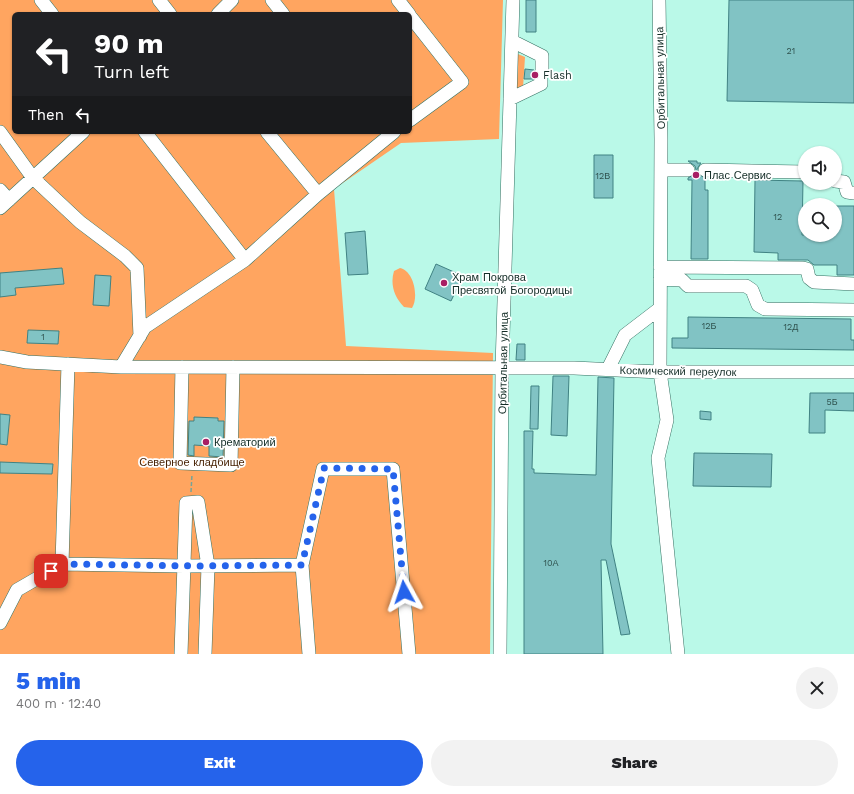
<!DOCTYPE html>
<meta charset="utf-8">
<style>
body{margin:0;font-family:"Work Sans",sans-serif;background:#f2f2f2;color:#202124;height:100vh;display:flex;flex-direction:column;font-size:15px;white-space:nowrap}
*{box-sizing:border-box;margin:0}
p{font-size:13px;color:#757577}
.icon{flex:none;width:22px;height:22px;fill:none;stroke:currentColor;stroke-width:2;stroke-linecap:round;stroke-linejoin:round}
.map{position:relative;height:654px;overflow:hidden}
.sheet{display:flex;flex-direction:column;background:#fff;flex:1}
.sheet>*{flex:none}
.hud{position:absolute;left:12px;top:12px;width:400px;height:122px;border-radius:6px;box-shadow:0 1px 3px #0004;background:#202124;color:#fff;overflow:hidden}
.controls{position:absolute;left:798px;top:146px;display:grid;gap:8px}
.controls a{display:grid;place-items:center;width:44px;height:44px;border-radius:50%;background:#fff;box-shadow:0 1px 3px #0004;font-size:20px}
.pin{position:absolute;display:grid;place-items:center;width:34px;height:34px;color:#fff;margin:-17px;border-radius:8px;box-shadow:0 2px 6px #0006}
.me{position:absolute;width:44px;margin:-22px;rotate:355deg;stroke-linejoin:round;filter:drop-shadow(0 0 3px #0008)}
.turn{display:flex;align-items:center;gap:14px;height:84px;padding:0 16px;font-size:18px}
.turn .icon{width:52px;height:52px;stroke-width:2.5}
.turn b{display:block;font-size:28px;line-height:34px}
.then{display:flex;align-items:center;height:38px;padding:0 16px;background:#0003;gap:8px;font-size:15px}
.round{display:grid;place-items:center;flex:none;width:42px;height:42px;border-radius:21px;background:#f2f2f2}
.summary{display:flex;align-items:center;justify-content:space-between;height:68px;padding:0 16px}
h1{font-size:24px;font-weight:800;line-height:30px;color:#2563eb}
.action{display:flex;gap:8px;margin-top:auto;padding:8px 16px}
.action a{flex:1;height:46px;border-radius:24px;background:#2563eb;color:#fff;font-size:16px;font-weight:800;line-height:46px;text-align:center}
.action a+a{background:#f2f2f2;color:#202124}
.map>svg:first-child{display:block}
</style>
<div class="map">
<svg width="854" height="654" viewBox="0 0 854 654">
<rect width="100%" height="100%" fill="#baf9e8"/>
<path fill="#ffa560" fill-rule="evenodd" d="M 0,0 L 503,0 L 499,139 L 401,143 L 334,189 L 346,346 L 493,353 L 490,654 L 0,654 ZM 14,14 L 410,14 L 410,132 L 14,132 Z
M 513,52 L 525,57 L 523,88 L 512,92 Z
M 400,268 C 414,271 419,297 412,308 L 404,307 C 394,297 390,284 394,271 Z"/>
<path fill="#81c3c4" stroke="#408283" d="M 526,0 L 536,0 L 536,32 L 526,32 Z
M 729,0 L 854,0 L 854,103 L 727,101 Z
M 525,69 L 534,70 L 536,76 L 534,79 L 524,79 Z
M 594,155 L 613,155 L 613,198 L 594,198 Z
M 688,161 L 697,161 L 697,163 L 701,163 L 697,169 L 698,174 L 705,178 L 705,190 L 708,190 L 708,259 L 691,259 L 692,180 L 688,180 L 688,178 L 695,174 L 696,170 L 695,166 Z
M 755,180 L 803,181 L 802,235 L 835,235 L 835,206 L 854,206 L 854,275 L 837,275 L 837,265 L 814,265 L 808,260 L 778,260 L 778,253 L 754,252 Z
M 365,231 L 368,274 L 348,275 L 345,233 Z
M 436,264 L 463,276 L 451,301 L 425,289 Z
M 62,268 L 64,284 L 15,288 L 16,295 L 0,297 L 0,273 Z
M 95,275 L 111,276 L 109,306 L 93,305 Z
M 688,317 L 851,319 L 851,340 L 854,340 L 854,350 L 672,348 L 672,338 L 688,338 Z
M 28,330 L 59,331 L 58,344 L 27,343 Z
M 517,344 L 525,344 L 525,360 L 516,360 Z
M 553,376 L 569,376 L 567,436 L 551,435 Z
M 598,377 L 614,378 L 611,544 L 630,634 L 621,635 L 606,560 L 601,560 L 603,654 L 524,654 L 524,431 L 533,431 L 532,469 L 534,469 L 534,473 L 596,475 Z
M 531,386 L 539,386 L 538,429 L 530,429 Z
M 810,393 L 854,393 L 854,411 L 825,410 L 825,433 L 809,433 Z
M 700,411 L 711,412 L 711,420 L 700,419 Z
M 0,414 L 10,415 L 7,445 L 0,444 Z
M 194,417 L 218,418 L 218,421 L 224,421 L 223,457 L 209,456 L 209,446 L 194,445 L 194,456 L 188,455 L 189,421 L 194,421 Z
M 694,453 L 772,454 L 771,487 L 693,486 Z
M 0,462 L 53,464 L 52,474 L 0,473 Z"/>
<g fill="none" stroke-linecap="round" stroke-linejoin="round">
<defs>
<path id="minor" d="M 41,0 L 52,14
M 159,0 L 170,14
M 272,0 L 283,14
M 398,0 L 409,14
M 659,0 L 661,139 L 660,372 L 667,420 L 658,458 L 678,654
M 218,14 L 232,0
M 410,16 L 462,82 L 410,120
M 512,41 L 542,56 L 542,71
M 510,99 L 541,84 L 541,81
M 0,132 L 33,178 L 80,222 L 125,256 L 137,268 L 140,336
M 145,132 L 245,260
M 267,132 L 318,194
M 661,170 L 688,170
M 705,170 L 805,172
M 835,181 L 844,182 L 847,192 L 854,193
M 0,190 L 9,200
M 0,208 L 83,132
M 660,267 L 803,268 L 807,269 L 809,278 L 814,282 L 854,284
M 660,279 L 682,280 L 688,286 L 746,286 L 752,290 L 758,305 L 765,309 L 854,310
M 0,357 L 27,362 L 121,367 L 574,368 L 660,372 L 854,372
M 121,367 L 145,327 L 245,260 L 318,194 L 394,132
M 182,367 L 180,463 L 231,465 L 233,367
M 608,369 L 625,335 L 659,309
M 62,564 L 184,566 L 302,565
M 0,623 L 17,590 L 62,564 L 68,364
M 181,654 L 186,503 L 198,502 L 208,566 L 205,654
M 309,654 L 302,565 L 323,469 L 393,469 L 409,654
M 500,654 L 502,368 L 513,0"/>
</defs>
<use href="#minor" stroke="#347062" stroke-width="14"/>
<path stroke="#75a498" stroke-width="1.5" stroke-dasharray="4 2" stroke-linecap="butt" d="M 191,492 L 192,474"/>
<use href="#minor" stroke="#fff" stroke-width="13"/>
</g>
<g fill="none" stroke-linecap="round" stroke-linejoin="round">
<path stroke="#2563eb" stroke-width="7" stroke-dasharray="0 12.6" d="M 51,571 L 62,564 L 196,566 L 302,565 L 324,468 L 393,469 L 404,592"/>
</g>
<g fill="#a81e63" stroke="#fff" stroke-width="1.5">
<circle cx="535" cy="75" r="4"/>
<circle cx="696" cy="175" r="4"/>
<circle cx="444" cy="283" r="4"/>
<circle cx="206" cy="442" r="4"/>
</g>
<g text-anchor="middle" stroke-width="3.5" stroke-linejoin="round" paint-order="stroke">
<g font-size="9" fill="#2f524e">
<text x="791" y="54">21</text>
<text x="603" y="179">12В</text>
<text x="778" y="220">12</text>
<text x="709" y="329">12Б</text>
<text x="791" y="330">12Д</text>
<text x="43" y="340">1</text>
<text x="832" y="405">5Б</text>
<text x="551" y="566">10А</text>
</g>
<g font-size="11" fill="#142d27" stroke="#fff" text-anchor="start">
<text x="543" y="79">Flash</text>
<text x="704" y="179">Плас Сервис</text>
<text x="452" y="281">Храм Покрова<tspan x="452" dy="13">Пресвятой Богородицы</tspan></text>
<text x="214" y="446">Крематорий</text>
</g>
<g font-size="11" fill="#142d27" stroke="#fff">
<text transform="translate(660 78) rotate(-91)" y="4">Орбитальная улица</text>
<text transform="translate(503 363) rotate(-89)" y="4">Орбитальная улица</text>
<text transform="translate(678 371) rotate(1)" y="4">Космический переулок</text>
</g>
<g font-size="11" fill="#451f00" stroke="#fff">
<text x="192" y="466">Северное кладбище</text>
</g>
</g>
</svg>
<div class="controls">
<a><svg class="icon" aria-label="sound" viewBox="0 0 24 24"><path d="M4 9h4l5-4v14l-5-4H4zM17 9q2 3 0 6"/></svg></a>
<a><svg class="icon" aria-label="search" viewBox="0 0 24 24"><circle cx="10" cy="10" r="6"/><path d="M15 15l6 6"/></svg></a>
</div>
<div class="pin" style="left:51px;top:571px;background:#d93025"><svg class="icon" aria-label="arrive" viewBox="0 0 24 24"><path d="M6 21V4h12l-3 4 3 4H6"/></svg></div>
<svg class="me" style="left:404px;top:592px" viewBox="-20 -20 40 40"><path d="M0-17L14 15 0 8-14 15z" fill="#2563eb" stroke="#fff" stroke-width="4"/></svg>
<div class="hud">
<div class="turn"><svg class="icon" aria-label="left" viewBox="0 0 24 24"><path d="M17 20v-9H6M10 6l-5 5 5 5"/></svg><div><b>90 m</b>Turn left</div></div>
<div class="then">Then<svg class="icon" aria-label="left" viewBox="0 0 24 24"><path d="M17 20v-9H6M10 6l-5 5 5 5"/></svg></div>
</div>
</div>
<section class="sheet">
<div class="summary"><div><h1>5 min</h1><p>400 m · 12:40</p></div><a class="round"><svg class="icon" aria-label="close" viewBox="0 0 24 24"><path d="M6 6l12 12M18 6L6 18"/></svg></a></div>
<div class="action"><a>Exit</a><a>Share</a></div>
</section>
